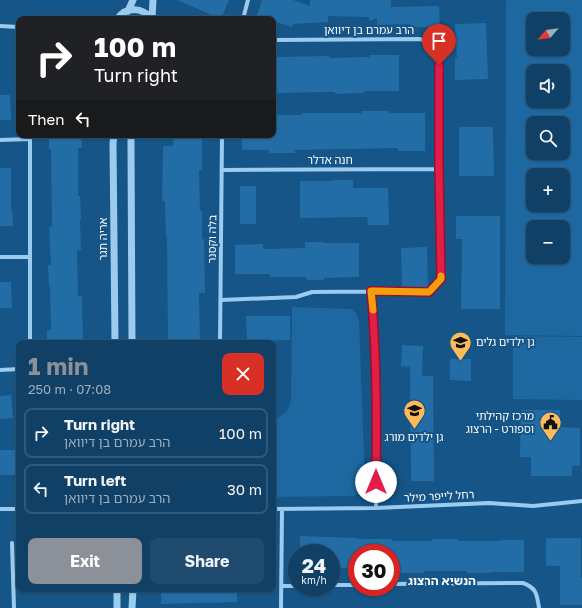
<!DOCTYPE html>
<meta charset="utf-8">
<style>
body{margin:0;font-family:"Golos Text","Noto Sans Hebrew",sans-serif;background:#1e4b6e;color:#f1f3f6;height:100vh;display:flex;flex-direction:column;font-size:15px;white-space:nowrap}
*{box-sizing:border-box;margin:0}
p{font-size:13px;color:#9cafbf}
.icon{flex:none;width:22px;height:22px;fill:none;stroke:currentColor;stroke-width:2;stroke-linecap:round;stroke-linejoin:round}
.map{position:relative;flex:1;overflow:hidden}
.side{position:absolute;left:16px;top:340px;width:260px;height:252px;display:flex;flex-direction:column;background:#104065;border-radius:8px;box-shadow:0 1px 3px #0004,0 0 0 1px #305979}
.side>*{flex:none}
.banner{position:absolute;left:16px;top:16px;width:260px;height:122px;border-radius:8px;box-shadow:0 1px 3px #0004,0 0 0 1px #305979;background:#202124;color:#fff;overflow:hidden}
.needle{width:26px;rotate:242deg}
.tools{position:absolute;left:526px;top:12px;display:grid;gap:8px}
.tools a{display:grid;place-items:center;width:44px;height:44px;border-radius:8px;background:#104065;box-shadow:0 1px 3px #0004,0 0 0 1px #305979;font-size:20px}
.speed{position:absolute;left:288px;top:544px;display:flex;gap:8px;font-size:20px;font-weight:700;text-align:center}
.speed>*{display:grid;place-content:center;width:52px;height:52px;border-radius:50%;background:#104065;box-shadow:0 1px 3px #0004,0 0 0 1px #305979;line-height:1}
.speed small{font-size:10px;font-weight:400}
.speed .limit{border:6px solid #d22;background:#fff;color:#111}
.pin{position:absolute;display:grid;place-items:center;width:34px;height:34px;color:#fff;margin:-41px -17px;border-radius:50% 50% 50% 0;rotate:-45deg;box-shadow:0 0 4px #0007}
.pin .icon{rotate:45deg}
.me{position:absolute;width:44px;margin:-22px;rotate:0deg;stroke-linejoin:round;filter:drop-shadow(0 0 3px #0008)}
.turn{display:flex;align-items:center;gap:14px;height:84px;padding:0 12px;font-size:18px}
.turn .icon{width:52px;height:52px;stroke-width:2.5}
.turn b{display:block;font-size:28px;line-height:34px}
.then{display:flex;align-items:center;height:38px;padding:0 12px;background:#0003;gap:8px;font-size:15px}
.round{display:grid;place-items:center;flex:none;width:42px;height:42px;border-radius:8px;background:#1e4b6e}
.headline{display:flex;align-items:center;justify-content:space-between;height:68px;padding:0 12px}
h1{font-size:24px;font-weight:700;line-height:30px;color:#8c9099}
.button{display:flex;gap:8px;margin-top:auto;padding:8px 12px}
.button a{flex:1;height:46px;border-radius:8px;background:#8c9099;color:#fff;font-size:16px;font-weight:700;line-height:46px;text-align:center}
.button a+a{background:#1e4b6e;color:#f1f3f6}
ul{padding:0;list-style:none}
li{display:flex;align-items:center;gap:12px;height:50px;margin:0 8px 6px;padding:0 4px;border:2px solid #305979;border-radius:8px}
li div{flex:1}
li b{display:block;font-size:15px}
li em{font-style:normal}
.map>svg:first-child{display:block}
</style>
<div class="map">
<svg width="582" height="608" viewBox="0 0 582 608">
<rect width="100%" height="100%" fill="#155587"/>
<path fill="#1d68a1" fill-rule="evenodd" d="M 506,0 L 582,0 L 582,336 L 505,335 ZM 533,19 L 563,19 L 563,49 L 533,49 ZM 533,71 L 563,71 L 563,101 L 533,101 ZM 533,123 L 563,123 L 563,153 L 533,153 ZM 533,175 L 563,175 L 563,205 L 533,205 ZM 533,227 L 563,227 L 563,257 L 533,257 Z
M 292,307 L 351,309 L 356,313 L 359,321 L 365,482 L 363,489 L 354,496 L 273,497 L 273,422 L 287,411 L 291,401 Z
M 513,336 L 582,337 L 582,400 L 513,399 Z"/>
<path fill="#236da7" d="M 177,0 L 229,0 L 221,19 Z
M 262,0 L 293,0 L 310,6 L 310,0 L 391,0 L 391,7 L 439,6 L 440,27 L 410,27 L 410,24 L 377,25 L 377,18 L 369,21 L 369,17 L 328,16 L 328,22 L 293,24 L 292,27 L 273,21 L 273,19 L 268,19 L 257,15 Z
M 486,23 L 488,79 L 455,80 L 455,58 L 457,58 L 455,24 Z
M 370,55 L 399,55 L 399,91 L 364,91 L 364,93 L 335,94 L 335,92 L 273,93 L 273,57 L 329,56 L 329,58 L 370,57 Z
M 0,95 L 10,95 L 11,120 L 0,120 Z
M 362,111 L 389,111 L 389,113 L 425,113 L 425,151 L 398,151 L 398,148 L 295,150 L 295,153 L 269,153 L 269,150 L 242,150 L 242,135 L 273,135 L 273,115 L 302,115 L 302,113 L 362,113 Z
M 459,127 L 493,127 L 494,176 L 459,176 Z
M 49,135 L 81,135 L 82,148 L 78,148 L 78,196 L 80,196 L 81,219 L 80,219 L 81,250 L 77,251 L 78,296 L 82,296 L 83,343 L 47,343 L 47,330 L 51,330 L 50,286 L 49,286 L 48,265 L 51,265 L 49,227 L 52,226 L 51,149 L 49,149 Z
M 174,135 L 202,135 L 202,170 L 199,170 L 200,211 L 202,211 L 202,239 L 204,239 L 205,293 L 199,293 L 200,343 L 168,343 L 167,236 L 166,236 L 165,201 L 162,201 L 163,146 L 173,146 Z
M 0,168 L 11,168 L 11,209 L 12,209 L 13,226 L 0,226 Z
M 332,180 L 353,180 L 353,188 L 388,188 L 389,225 L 368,225 L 367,217 L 300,218 L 300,181 L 332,181 Z
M 240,186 L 256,186 L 256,224 L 240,224 Z
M 456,216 L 500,216 L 500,309 L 461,309 L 462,239 L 456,239 Z
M 305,242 L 324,242 L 324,243 L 359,243 L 359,277 L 324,278 L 324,280 L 306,280 L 306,277 L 270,277 L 270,274 L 235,274 L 235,245 L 263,244 L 263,249 L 305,248 Z
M 427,247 L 428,287 L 402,287 L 401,248 Z
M 0,282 L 11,282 L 12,308 L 0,308 Z
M 246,316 L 290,316 L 290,340 L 247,341 Z
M 402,345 L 423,346 L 422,376 L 433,376 L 434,481 L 411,481 L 410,367 L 401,366 Z
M 450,359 L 471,359 L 471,381 L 450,380 Z
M 11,395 L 13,418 L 0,419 L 0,396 Z
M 521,410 L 560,410 L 560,427 L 580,428 L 580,466 L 572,466 L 572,476 L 531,476 L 531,457 L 520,457 Z
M 0,450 L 19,450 L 19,475 L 0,475 Z
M 300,536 L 358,538 L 358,539 L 392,539 L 392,541 L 432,541 L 432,539 L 458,539 L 458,541 L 501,541 L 501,540 L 524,540 L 524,572 L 491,572 L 491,573 L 467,573 L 467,571 L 424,571 L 424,573 L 391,573 L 391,553 L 357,553 L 357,568 L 335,568 L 335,553 L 300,553 Z
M 546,538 L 581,538 L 581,578 L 582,578 L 582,605 L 560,605 L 560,566 L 546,566 Z
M 161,589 L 237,589 L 237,602 L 161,604 Z"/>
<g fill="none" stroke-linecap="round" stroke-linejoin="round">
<path stroke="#9bcbef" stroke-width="4" d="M 243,19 L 248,0
M 0,26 L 19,27
M 30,135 L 30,343
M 0,140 L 30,139
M 222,170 L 439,169
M 0,257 L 30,257
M 371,291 C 377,364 376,436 376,508
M 221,300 L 296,297 L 312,292 L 429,291 L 441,279 L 439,169 L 439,53 L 433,44 L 420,39 L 273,40
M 220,343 L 222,135
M 0,370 L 19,369
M 0,509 L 19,509
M 273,509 L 376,508 L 489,503 L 533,506 L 582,501
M 12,543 L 14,608
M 391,584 L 523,583 C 537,588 537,595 539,608
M 331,585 L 357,585
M 281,586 L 297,586
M 281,608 L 282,509"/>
<path stroke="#9bcbef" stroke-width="7" d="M 128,11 L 133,0
M 152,18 L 153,0
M 117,19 C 127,6 142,7 152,19
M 114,135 L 113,143 L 115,343
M 131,135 L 131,146 L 132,343
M 117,589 L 117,608
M 132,608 L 133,589"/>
</g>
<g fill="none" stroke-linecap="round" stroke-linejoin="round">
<defs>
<path id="route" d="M 376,482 C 377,418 377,355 371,291 L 429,292 L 441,279 L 439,169 L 439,65"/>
</defs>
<use href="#route" stroke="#92132f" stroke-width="10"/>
<use href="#route" stroke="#e11d48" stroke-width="7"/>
<path stroke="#f59e0b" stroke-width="7" d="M 373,310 L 371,291 L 429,292 L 441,279 L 441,276"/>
</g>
<defs>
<symbol id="school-pin" viewBox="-11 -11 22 30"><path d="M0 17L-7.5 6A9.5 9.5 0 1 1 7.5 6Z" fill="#ffbb59" stroke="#155587"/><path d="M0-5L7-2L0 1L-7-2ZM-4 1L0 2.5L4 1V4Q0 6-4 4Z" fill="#111"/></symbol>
<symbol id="civic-pin" viewBox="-11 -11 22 30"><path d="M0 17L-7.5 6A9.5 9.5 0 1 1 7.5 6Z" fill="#ffbb59" stroke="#155587"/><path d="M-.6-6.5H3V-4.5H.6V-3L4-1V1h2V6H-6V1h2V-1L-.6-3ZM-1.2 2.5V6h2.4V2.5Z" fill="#111"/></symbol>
</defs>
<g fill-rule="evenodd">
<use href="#school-pin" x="448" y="330" width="25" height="34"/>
<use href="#school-pin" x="402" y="398" width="25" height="34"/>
<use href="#civic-pin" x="538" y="410" width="25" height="34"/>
</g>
<g text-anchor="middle" stroke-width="4" stroke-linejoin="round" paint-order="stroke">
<g font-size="11" fill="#fff" stroke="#155587">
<text x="369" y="34">הרב עמרם בן דיוואן</text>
<text x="330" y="164">חנה אדלר</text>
<text transform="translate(103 239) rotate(-90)" y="4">אריה תגר</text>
<text transform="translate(212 239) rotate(-89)" y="4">בלה וקסנר</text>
<text transform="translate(439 496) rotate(-3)" y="4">רחל לייפר מילר</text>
</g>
<g font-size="11" fill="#fff" stroke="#155587" text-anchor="start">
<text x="476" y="346">גן ילדים גלים</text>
<text x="534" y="420" text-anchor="end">מרכז קהילתי<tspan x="534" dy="13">וספורט - הרצוג</tspan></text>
<text x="414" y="441" text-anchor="middle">גן ילדים מורג</text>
</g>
<g font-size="12" font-weight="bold" fill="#fff" stroke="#155587">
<text x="442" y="585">הנשיא הרצוג</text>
</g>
</g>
</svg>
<div class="tools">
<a><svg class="needle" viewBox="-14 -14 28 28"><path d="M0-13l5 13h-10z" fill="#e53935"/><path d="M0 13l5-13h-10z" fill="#9cafbf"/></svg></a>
<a><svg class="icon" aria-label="sound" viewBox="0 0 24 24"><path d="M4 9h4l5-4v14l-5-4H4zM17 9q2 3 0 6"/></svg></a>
<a><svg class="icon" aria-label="search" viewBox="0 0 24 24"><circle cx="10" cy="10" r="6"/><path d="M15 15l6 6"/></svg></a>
<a>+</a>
<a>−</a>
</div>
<div class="speed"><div>24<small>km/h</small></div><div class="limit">30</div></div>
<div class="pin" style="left:439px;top:65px;background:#d93025"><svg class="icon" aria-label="arrive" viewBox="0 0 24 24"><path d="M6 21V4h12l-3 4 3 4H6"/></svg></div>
<svg class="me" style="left:376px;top:482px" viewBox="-20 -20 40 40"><circle r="19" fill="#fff"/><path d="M0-13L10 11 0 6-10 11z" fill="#e11d48"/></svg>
<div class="banner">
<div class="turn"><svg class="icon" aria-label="right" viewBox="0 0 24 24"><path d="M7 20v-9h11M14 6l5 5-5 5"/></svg><div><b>100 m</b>Turn right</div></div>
<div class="then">Then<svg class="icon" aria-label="left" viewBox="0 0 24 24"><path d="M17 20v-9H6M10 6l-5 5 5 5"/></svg></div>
</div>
<section class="side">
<div class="headline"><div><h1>1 min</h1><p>250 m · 07:08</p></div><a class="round" style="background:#d93025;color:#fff"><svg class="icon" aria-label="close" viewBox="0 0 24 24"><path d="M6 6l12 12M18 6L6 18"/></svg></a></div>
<ul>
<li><svg class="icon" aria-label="right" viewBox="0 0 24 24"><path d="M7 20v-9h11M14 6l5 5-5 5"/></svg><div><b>Turn right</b><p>הרב עמרם בן דיוואן</p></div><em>100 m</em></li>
<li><svg class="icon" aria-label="left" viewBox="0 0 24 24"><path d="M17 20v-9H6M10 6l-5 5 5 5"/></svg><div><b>Turn left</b><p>הרב עמרם בן דיוואן</p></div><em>30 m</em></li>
</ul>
<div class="button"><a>Exit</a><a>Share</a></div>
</section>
</div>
